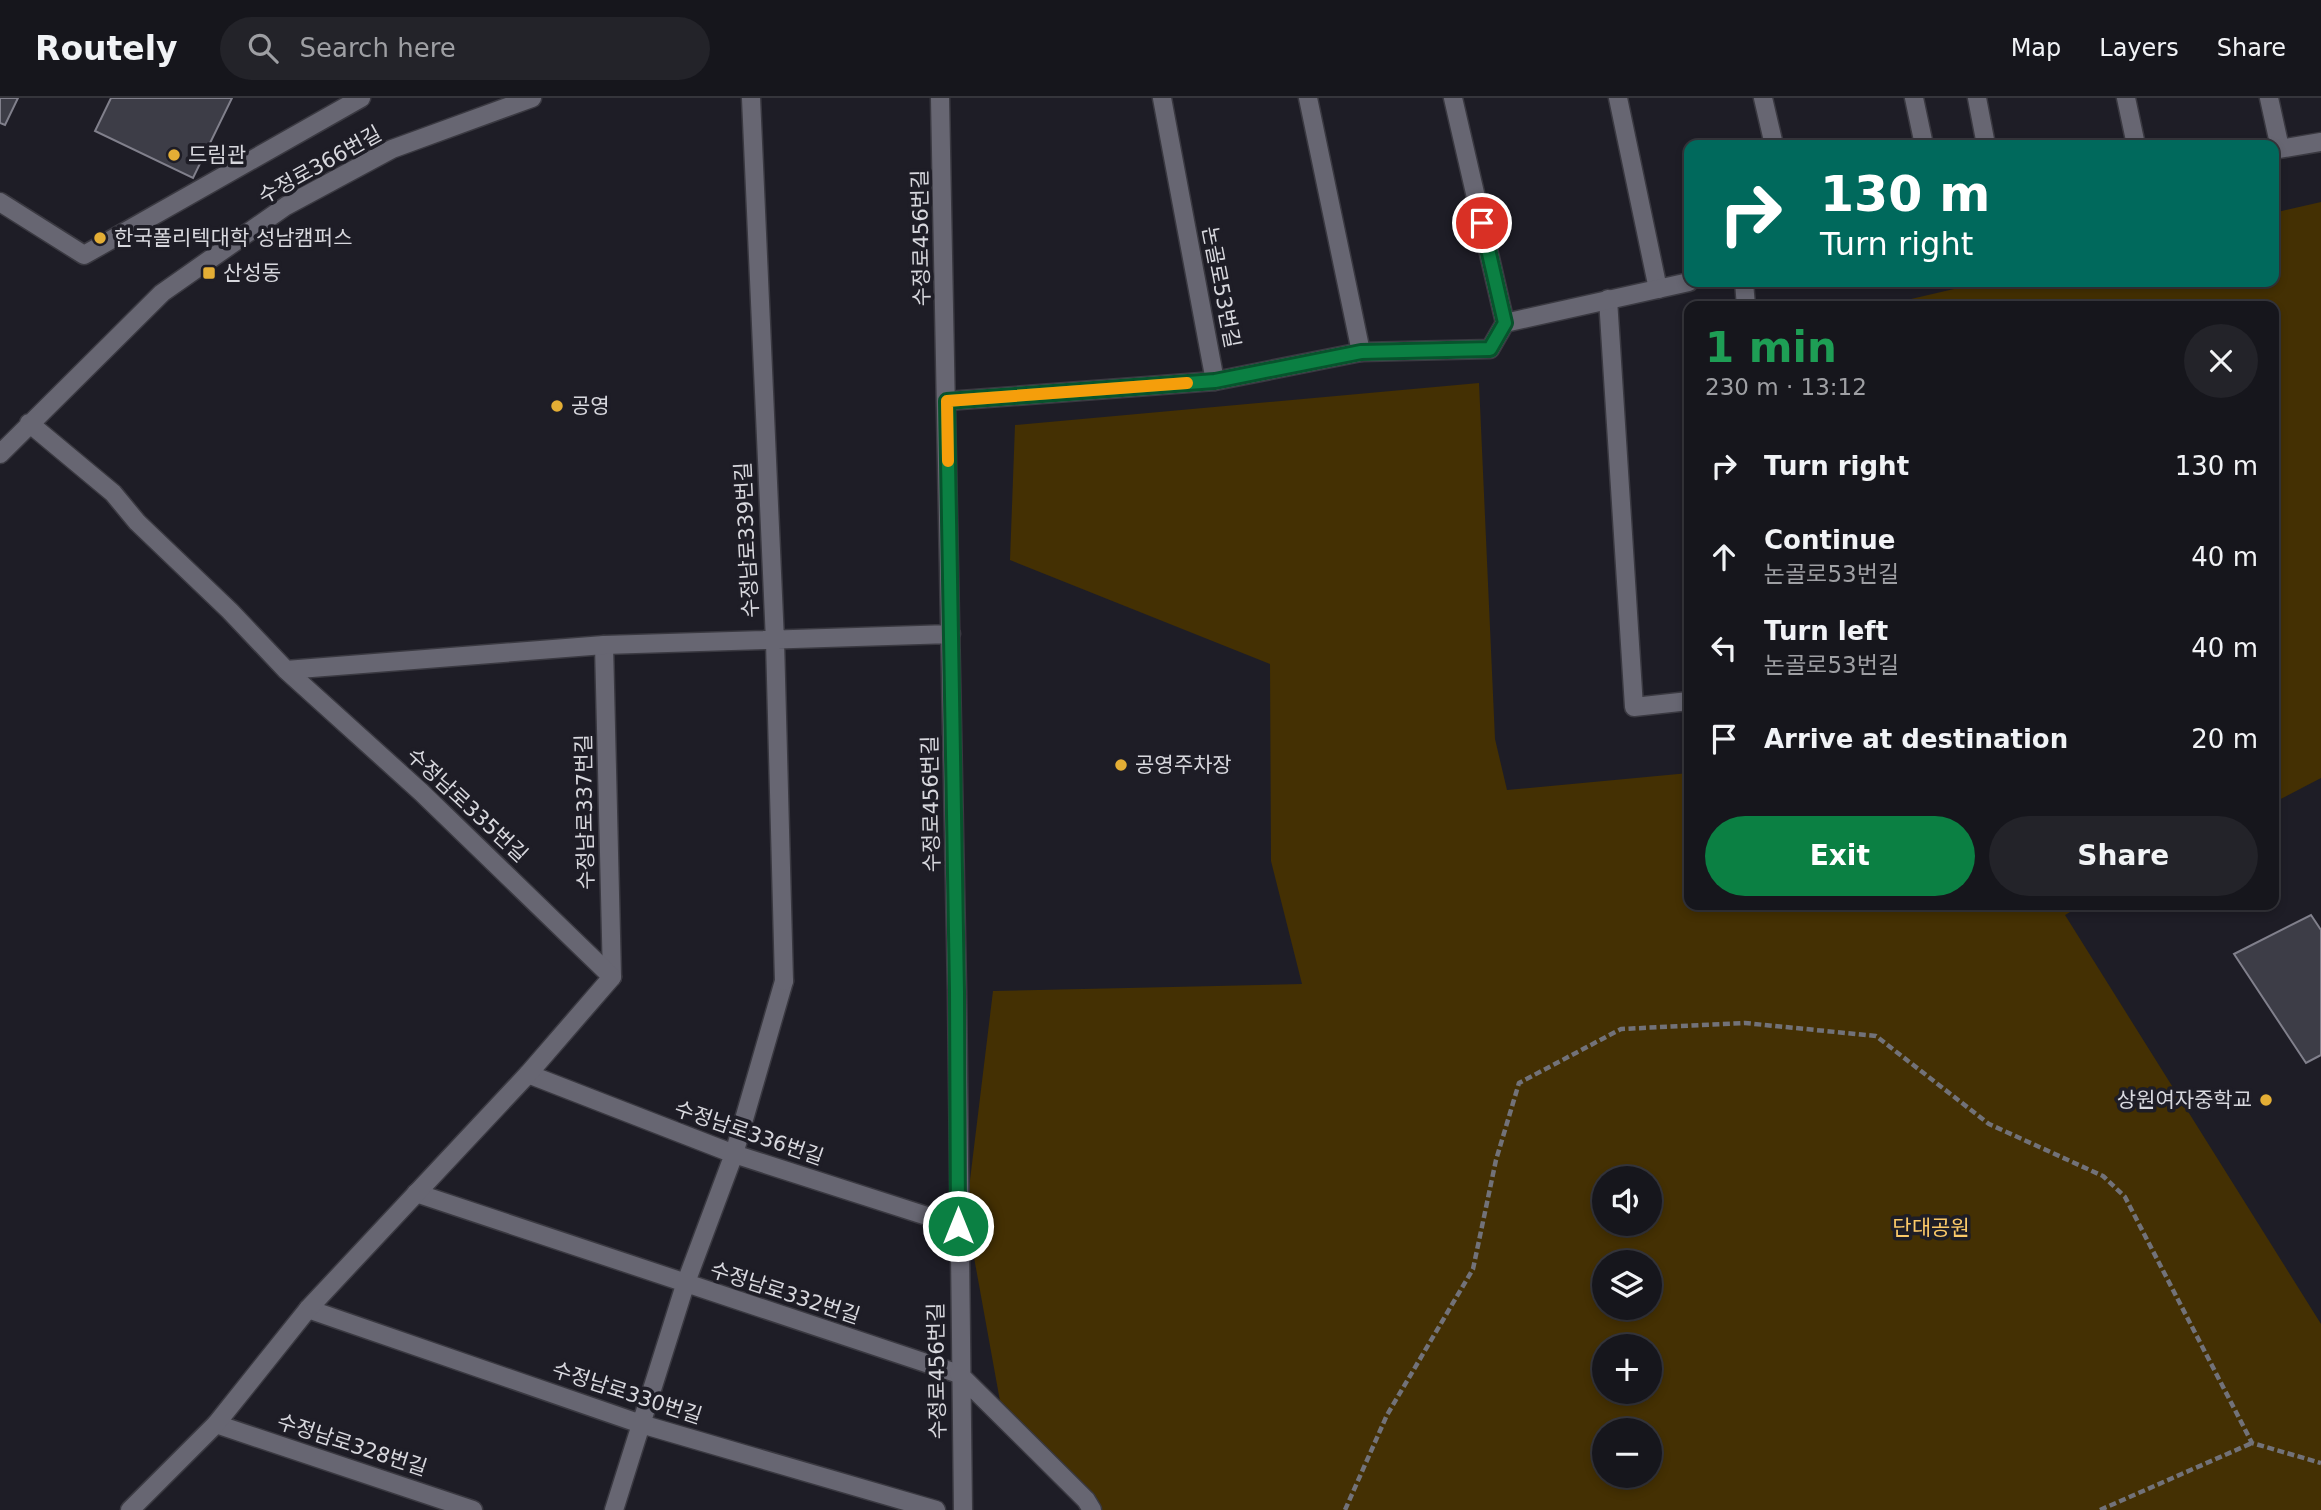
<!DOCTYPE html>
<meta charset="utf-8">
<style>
body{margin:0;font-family:"DejaVu Sans","Noto Sans KR",sans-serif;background:#232329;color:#f1f3f6;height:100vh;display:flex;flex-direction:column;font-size:26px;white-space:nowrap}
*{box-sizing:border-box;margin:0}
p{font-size:23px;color:#9e9fa3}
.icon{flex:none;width:38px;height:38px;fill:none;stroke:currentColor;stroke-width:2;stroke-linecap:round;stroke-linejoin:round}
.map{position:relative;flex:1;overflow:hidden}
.details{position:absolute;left:1684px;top:203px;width:595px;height:609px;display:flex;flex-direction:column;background:#16161c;border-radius:14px;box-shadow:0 4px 10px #0003,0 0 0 2px #35353b}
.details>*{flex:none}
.hud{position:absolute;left:1684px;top:42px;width:595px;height:147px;border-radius:14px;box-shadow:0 4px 10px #0003,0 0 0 2px #35353b;background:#00695c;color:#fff;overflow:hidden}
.buttons{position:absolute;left:1592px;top:1068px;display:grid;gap:14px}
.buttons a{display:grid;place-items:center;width:70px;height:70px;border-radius:50%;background:#16161c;box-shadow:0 4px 10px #0003,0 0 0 2px #35353b;font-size:35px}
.pin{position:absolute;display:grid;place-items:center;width:60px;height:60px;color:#fff;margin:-30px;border:4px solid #fff;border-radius:50%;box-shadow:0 2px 7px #0007}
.me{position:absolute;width:77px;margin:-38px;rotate:0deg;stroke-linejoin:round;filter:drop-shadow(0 0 5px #0008)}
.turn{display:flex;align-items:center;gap:24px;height:147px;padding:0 21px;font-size:32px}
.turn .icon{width:91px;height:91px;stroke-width:2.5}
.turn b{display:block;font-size:49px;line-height:60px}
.round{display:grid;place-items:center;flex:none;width:74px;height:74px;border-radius:37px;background:#232329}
.summary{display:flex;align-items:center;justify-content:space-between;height:119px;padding:0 21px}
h1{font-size:42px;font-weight:600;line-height:52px;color:#1e9e55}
.cta{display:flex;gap:14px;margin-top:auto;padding:14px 21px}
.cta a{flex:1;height:80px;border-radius:42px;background:#0b8043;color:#fff;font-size:28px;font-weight:600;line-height:80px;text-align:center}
.cta a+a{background:#232329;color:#f1f3f6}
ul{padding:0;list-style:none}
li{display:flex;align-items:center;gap:21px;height:91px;padding:0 21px}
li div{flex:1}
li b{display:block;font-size:26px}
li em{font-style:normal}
header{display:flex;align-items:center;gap:42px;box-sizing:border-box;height:98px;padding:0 35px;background:#16161c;border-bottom:2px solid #35353b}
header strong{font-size:33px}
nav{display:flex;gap:38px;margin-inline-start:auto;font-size:24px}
.search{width:490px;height:63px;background:#232329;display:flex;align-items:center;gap:18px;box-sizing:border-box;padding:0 24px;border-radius:38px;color:#9e9fa3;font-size:26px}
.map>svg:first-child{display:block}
</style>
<header>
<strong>Routely</strong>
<div class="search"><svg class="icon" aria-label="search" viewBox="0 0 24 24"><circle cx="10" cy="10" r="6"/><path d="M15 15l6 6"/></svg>Search here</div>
<nav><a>Map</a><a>Layers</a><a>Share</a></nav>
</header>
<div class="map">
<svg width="2321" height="1412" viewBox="0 0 2321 1412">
<rect width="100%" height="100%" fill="#1e1d26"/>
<path fill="#443003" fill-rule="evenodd" d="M 2321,104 L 2321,680 L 2273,705 L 2273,208 L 1881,208 L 1984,184 L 2273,184 L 2273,115 Z
M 1479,285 L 1495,641 L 1507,692 L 1689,675 L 1689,807 L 2082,807 L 2065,817 L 2321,1226 L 2321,1412 L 1092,1412 L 1000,1303 L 966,1115 L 993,893 L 1302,886 L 1271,763 L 1270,566 L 1010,462 L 1015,327 ZM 1605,1080 L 1650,1080 L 1650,1125 L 1605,1125 ZM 1605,1164 L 1650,1164 L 1650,1209 L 1605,1209 ZM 1605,1248 L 1650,1248 L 1650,1293 L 1605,1293 ZM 1605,1332 L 1650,1332 L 1650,1377 L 1605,1377 Z"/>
<path fill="#3d3d47" stroke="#81808c" stroke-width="2" d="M 0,0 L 18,0 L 5,27 L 0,25 Z
M 111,0 L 232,0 L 193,80 L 95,33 Z
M 2311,817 L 2321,832 L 2321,957 L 2306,965 L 2234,856 Z"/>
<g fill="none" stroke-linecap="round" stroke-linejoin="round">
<defs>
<path id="lane" d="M 1308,0 L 1361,254
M 1453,0 L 1505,225
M 1618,0 L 1658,191
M 1763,0 L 1774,47
M 1914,0 L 1924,47
M 1977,0 L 1986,47
M 2126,0 L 2136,47
M 2269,0 L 2280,50
M 0,104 L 84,157 L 361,0
M 1744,184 L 1746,208
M 1608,201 L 1634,609 L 1689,603
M 947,303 L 1215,283
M 604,547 L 612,879
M 528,976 L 734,1056 L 958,1128
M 416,1095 L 959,1276
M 308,1211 L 641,1326 L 936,1412
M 216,1326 L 473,1412
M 614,1412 L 685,1187 L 734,1056 L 784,883"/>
<path id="street" d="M 751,0 L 775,543 L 784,883
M 940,0 L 957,893 L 963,1412
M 1162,0 L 1215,283 L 1361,254 L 1490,251 L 1505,225 L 1689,184
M 2273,52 L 2321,44
M 29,325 L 113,395 L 137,424 L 230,513 L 286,572 L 421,694 L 612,879 L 528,976 L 308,1211 L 216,1326 L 130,1412
M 0,356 L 162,195 L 286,108 L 392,51 L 532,0
M 286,572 L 604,547 L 951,536
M 959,1276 L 1086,1402 L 1092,1412"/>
</defs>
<use href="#lane" stroke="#3a3941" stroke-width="21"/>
<use href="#street" stroke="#3a3941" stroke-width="21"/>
<path stroke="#727279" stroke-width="4.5" stroke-dasharray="7 3.5" stroke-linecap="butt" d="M 1345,1412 L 1387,1317 L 1473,1171 L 1496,1062 L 1519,985 L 1621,931 L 1745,925 L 1876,938 L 1989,1026 L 2103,1078 L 2125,1099 L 2252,1345 L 2321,1365
M 2100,1412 L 2252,1345"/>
<use href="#lane" stroke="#676672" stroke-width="18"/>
<use href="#street" stroke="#676672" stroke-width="18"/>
</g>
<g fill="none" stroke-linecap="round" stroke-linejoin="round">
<defs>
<path id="route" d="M 958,1128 L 957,893 L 947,303 L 1215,283 L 1361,254 L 1490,251 L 1505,225 L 1482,125"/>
</defs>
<use href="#route" stroke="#07532c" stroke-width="18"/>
<use href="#route" stroke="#0b8043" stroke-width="12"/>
<path stroke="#f59e0b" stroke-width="12" d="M 948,363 L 947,303 L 1187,285"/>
</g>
<g fill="#e4ae35" stroke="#1e1d26" stroke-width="2.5">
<circle cx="174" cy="57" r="7"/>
<circle cx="100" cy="140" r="7"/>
<rect x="202" y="168" width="14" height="14" rx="3.5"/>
<circle cx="557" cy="308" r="7"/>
<circle cx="1121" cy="667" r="7"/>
<circle cx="2266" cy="1002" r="7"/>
</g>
<g text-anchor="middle" stroke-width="7" stroke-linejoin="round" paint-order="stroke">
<g font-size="21" fill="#d8d8de" stroke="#1e1d26" text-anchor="start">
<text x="188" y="64">드림관</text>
<text x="114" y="147">한국폴리텍대학 성남캠퍼스</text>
<text x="223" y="182">산성동</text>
<text x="571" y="315">공영</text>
<text x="1135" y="674">공영주차장</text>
<text x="2252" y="1009" text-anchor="end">상원여자중학교</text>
</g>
<g font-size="21" fill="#d8d8de" stroke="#1e1d26">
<text transform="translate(320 67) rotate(-29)" y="7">수정로366번길</text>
<text transform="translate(921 140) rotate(-91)" y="7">수정로456번길</text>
<text transform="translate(1221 189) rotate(79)" y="7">논골로53번길</text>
<text transform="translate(747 442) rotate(-93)" y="7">수정남로339번길</text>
<text transform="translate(931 706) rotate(-91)" y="7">수정로456번길</text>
<text transform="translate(467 707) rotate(43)" y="7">수정남로335번길</text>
<text transform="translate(585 714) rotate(-91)" y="7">수정남로337번길</text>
<text transform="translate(749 1035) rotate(19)" y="7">수정남로336번길</text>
<text transform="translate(785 1195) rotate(18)" y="7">수정남로332번길</text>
<text transform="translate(937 1273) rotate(-91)" y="7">수정로456번길</text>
<text transform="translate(627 1295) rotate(18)" y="7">수정남로330번길</text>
<text transform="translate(352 1347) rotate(18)" y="7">수정남로328번길</text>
</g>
<g font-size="21" fill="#fcca69" stroke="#1e1d26">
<text x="1931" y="1137">단대공원</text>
</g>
</g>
</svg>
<div class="buttons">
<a><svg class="icon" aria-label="sound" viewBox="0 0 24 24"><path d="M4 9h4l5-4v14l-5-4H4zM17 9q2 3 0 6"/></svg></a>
<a><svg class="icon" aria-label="layers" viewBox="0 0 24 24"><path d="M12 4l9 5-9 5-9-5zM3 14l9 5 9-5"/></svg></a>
<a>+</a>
<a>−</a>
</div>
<div class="pin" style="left:1482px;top:125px;background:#d93025"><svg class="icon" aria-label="arrive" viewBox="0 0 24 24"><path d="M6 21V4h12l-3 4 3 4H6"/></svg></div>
<svg class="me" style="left:958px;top:1128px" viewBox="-20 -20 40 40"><circle r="17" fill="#0b8043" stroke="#fff" stroke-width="3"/><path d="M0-11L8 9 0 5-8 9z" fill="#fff"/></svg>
<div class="hud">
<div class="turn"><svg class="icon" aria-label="right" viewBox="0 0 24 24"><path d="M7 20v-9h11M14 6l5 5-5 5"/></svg><div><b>130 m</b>Turn right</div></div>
</div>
<section class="details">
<div class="summary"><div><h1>1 min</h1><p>230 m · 13:12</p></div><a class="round"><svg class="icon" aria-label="close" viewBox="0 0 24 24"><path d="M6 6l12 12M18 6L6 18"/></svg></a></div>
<ul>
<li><svg class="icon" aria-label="right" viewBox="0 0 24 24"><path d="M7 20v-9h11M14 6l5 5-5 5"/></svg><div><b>Turn right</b></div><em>130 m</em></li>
<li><svg class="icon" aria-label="ahead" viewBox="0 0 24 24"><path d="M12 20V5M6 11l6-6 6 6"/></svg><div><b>Continue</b><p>논골로53번길</p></div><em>40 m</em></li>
<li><svg class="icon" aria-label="left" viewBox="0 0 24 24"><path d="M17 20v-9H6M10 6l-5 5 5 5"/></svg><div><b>Turn left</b><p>논골로53번길</p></div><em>40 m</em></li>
<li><svg class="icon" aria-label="arrive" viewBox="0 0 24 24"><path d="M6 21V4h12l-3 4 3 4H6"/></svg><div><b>Arrive at destination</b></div><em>20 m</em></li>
</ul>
<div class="cta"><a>Exit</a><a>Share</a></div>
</section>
</div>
